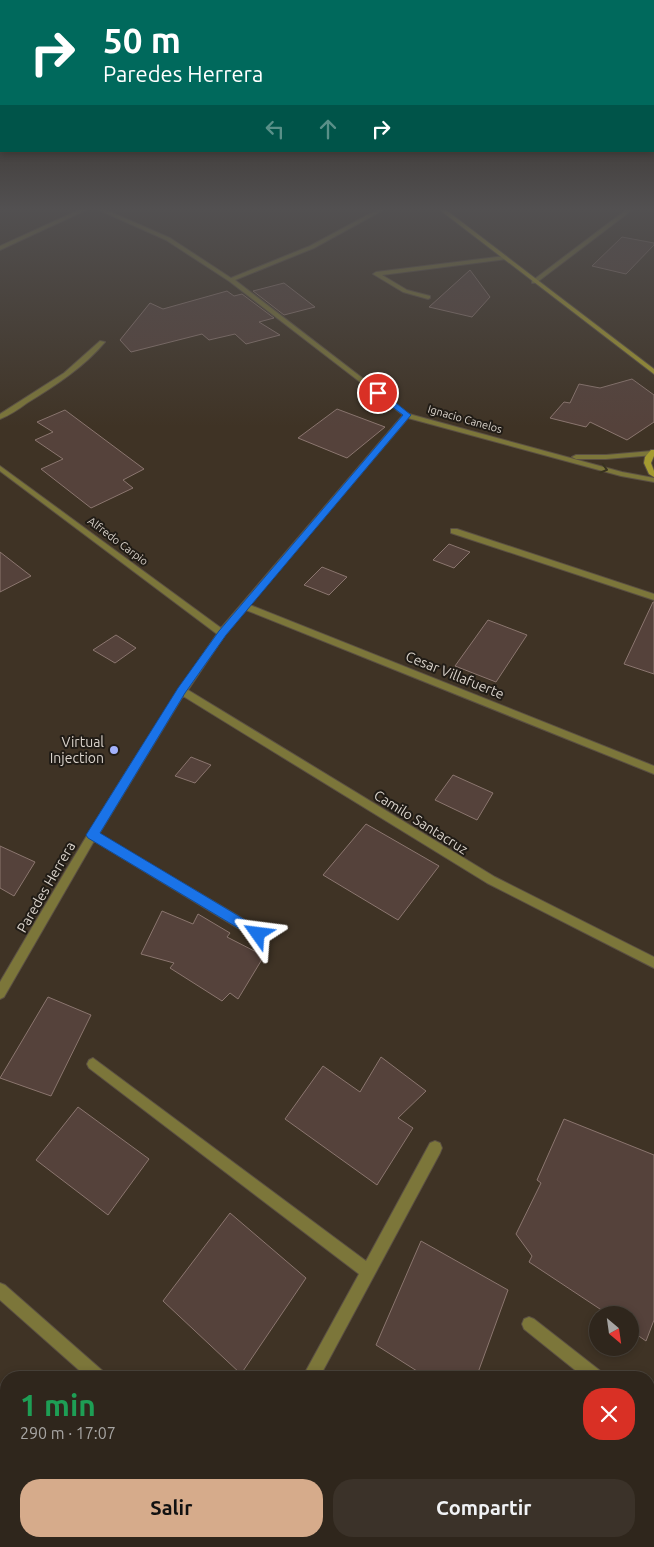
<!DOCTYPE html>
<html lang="es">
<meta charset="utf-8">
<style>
body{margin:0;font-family:Ubuntu,sans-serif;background:#3b3229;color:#f1f3f6;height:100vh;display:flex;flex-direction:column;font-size:19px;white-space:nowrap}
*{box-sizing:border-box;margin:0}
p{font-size:16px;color:#a7a5a3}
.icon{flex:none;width:28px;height:28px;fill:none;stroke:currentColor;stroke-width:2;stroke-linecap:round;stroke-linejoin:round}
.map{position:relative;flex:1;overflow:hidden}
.details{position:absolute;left:0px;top:1371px;width:655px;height:176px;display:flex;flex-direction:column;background:#2f261c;border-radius:20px 20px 0 0;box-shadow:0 2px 8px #0003,0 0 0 1px #4a433b}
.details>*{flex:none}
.hud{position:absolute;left:0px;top:0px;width:655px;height:152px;box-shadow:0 2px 8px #0003,0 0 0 1px #4a433b;background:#00695c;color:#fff;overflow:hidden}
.needle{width:32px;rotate:151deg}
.tools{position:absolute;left:589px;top:1306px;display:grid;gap:10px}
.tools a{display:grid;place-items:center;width:50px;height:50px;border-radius:50%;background:#2f261c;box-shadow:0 2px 8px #0003,0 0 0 1px #4a433b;font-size:25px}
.pin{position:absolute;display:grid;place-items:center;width:42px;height:42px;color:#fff;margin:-21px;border:2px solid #fff;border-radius:50%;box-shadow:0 1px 5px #0007}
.me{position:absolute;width:55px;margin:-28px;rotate:301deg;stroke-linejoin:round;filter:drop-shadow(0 0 4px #0008)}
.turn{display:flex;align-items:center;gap:18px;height:105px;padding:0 20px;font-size:22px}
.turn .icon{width:65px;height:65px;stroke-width:2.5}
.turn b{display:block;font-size:35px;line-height:42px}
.lanes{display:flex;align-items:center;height:48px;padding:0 20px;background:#0003;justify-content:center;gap:25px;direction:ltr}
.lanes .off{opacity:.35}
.round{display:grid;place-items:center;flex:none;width:52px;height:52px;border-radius:20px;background:#3b3229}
.overview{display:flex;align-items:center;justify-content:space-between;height:85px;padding:0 20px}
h1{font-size:30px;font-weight:700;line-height:38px;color:#1e9e55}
.primary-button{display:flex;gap:10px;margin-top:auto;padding:10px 20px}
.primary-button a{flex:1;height:58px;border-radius:20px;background:#d6ab8b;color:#111;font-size:20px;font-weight:700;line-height:58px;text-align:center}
.primary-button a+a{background:#3b3229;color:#f1f3f6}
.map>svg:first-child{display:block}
</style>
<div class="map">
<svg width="654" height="1547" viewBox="0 0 654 1547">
<rect width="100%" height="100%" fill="#3f3325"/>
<path fill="#55423b" stroke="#8b766f" d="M 622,237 L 654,243 L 654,245 L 626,274 L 592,266 Z
M 470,270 L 490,297 L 472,317 L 429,307 Z
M 284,283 L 315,307 L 284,315 L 253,291 Z
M 227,291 L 234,296 L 242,294 L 274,318 L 259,322 L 280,335 L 246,344 L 235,334 L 209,340 L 202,334 L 131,352 L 120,340 L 150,303 L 163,309 Z
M 632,379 L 654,395 L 654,422 L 627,440 L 590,422 L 586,427 L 550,418 L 564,402 L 570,403 L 579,384 L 600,388 Z
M 337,409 L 385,427 L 347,458 L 298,438 Z
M 65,410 L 144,469 L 123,480 L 133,488 L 91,508 L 41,469 L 63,459 L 35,440 L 53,432 L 37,422 Z
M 449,544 L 470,552 L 454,568 L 433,560 Z
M 0,552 L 31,576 L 0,592 Z
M 322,567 L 347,577 L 329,595 L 304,585 Z
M 653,602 L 654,602 L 654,674 L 624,664 Z
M 488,620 L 527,635 L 496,682 L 455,666 Z
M 116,635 L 136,648 L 115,663 L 93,650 Z
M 191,757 L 211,765 L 195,783 L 175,776 Z
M 453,775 L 493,793 L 477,820 L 435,800 Z
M 366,824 L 439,866 L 398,920 L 323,875 Z
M 0,846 L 35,862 L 14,896 L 0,888 Z
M 162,911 L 193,924 L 198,914 L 230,933 L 227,937 L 264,956 L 238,999 L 230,993 L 222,1001 L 170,968 L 174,963 L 141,954 Z
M 48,997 L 91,1015 L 51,1096 L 0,1078 Z
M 381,1057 L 426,1091 L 398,1118 L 413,1128 L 377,1185 L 285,1119 L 323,1066 L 360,1092 Z
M 78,1107 L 149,1159 L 108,1215 L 36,1160 Z
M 564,1119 L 654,1155 L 654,1320 L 646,1341 L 630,1330 L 630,1315 L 609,1315 L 529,1262 L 532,1256 L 516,1234 L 541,1183 L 537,1180 Z
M 230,1213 L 306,1278 L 241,1374 L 163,1301 Z
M 421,1241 L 508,1290 L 476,1378 L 428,1378 L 376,1345 Z"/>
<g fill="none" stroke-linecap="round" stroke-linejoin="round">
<defs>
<path id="street" d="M 79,210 L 86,210 L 0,250 L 0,246 Z
M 99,210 L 106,210 L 170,238 L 231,278 L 310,246 L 377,210 L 383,210 L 314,248 L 235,280 L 409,414 L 622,472 L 654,478 L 654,482 L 621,476 L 408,418 L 250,605 L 654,766 L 654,774 L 246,610 L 225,635 L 188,690 L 495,877 L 654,957 L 654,968 L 487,883 L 183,696 L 99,834 L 262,930 L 264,934 L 262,938 L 258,939 L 254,938 L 94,841 L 4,997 L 0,999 L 0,982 C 69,864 139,746 217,634 L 0,471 L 0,466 L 221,628 L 403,415 L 229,281 L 166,240 Z
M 626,210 L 632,210 L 536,283 L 532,283 L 532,281 Z
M 505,256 L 507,257 L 507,259 L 382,275 L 407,290 L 430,296 L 430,298 L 428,299 L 403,292 L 373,274 L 376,272 Z
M 100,341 L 105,342 C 84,367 55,386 27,403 C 19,409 10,415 0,419 L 0,414 L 64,373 Z
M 652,451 L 654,451 L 654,455 L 606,459 L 576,459 L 572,457 L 576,455 L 606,455 Z
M 451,529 L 457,529 L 654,594 L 654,600 L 451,533 Z
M 93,1058 L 366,1261 L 430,1143 L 435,1141 L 440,1143 L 442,1148 L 440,1153 L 319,1378 L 302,1378 L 359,1274 L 89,1068 L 87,1064 L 89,1060 Z
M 0,1283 L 5,1285 L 105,1373 L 108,1378 L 88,1378 L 0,1300 Z
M 529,1317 L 534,1319 L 603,1373 L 606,1378 L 585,1378 L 524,1329 L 522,1324 L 524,1319 Z
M 649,1408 L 654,1410 L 654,1428 L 649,1426 Z
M 279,1541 L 299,1541 L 301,1547 L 281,1547 Z"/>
<path id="secondary" d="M 440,210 L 446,210 L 654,369 L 654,374 Z
M 651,450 L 654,450 L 654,456 L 651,463 L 654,471 L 654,477 L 649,474 L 644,463 L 645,457 Z"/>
</defs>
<use href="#street" stroke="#5b5043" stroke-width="2"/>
<use href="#secondary" stroke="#5b5043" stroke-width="2"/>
<use href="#street" fill="#7c763a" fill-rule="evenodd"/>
<use href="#secondary" fill="#a49a30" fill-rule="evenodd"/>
</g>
<defs><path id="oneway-chevron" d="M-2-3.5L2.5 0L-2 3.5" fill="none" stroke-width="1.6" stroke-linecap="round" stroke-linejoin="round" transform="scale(1.25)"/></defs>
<use stroke="#38321f" href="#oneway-chevron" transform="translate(604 469) rotate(16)"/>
<linearGradient id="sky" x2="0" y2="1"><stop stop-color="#231c14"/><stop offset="0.49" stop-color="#525051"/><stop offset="1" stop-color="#525051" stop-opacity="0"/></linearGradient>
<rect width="654" height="427" fill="url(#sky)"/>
<path fill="#1a73e8" stroke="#114b97" d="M 375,391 L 381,391 L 411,415 L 226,635 L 185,693 L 100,833 L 262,930 L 264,934 L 262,938 L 258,940 L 88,838 L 86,835 L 178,688 L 219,631 L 403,415 L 375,394 Z"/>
<circle fill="#a3b2fd" stroke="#211c16" stroke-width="2" cx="114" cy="750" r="5"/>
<g text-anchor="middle" stroke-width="4" stroke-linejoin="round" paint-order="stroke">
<g font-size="11" fill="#dad3cb" stroke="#211c16">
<text transform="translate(465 419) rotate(16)" y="4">Ignacio Canelos</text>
<text transform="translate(118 541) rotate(37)" y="4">Alfredo Carpio</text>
</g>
<g font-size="14" fill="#dad3cb" stroke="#211c16">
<text transform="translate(455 675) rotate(22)" y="5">Cesar Villafuerte</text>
<text transform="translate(421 822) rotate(32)" y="5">Camilo Santacruz</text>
<text transform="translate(46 887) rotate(-60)" y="5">Paredes Herrera</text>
</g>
<g font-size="14" fill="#dad3cb" stroke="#211c16" text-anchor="end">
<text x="104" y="747">Virtual<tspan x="104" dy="16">Injection</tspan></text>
</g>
</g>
</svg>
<div class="tools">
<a><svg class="needle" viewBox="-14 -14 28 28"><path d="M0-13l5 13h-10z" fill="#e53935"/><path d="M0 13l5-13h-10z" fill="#a7a5a3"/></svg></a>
</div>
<div class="pin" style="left:378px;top:393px;background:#d93025"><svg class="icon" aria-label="arrive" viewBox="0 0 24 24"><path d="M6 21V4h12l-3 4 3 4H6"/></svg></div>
<svg class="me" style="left:258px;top:934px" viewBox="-20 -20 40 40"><path d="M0-17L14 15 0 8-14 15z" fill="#1a73e8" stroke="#fff" stroke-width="4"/></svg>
<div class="hud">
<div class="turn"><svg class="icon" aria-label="right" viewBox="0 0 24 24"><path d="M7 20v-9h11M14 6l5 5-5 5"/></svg><div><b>50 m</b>Paredes Herrera</div></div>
<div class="lanes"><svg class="icon off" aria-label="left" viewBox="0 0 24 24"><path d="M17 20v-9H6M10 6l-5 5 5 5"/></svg><svg class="icon off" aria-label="ahead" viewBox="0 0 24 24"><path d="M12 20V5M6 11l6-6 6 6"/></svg><svg class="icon" aria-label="right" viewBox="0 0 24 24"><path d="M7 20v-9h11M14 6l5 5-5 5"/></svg></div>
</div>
<section class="details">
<div class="overview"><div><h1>1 min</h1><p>290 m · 17:07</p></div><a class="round" style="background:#d93025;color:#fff"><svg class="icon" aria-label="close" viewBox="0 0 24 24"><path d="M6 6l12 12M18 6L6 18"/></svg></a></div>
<div class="primary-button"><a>Salir</a><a>Compartir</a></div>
</section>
</div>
